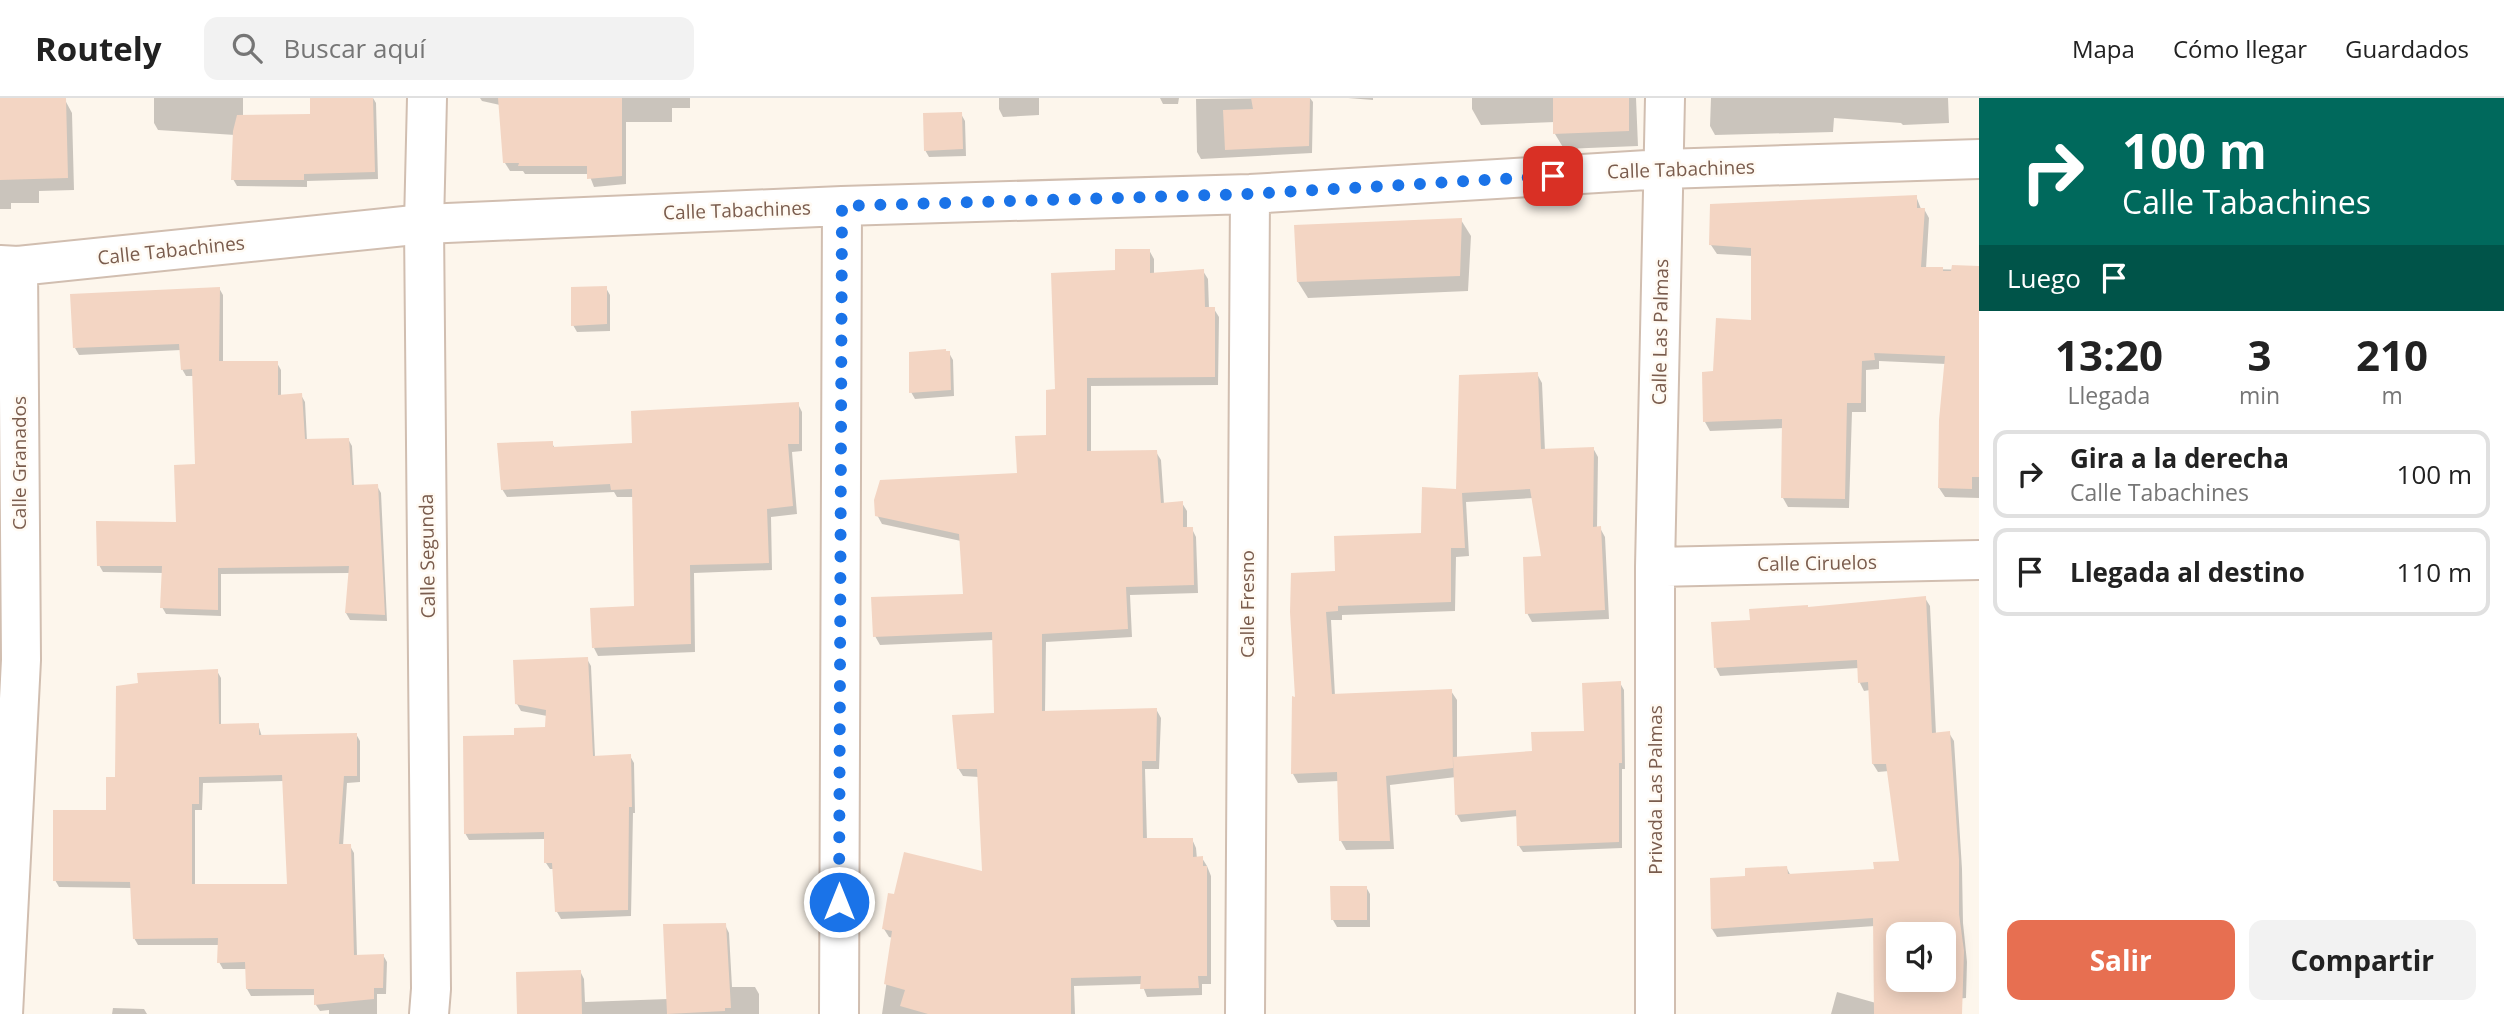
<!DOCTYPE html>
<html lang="es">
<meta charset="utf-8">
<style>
body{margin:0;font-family:"Open Sans",sans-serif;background:#f2f2f2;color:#222;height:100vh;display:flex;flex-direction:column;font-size:26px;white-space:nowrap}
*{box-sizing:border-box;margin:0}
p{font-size:23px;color:#767676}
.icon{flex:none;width:38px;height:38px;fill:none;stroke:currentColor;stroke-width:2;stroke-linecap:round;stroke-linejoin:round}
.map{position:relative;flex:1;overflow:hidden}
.side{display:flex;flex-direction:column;background:#fff;width:525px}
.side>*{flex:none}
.banner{background:#00695c;color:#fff;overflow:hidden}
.fabs{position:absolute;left:1886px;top:824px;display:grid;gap:14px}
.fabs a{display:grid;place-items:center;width:70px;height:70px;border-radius:14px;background:#fff;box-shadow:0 4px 18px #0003;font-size:35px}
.pin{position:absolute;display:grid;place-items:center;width:60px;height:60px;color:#fff;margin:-30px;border-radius:14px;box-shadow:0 4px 10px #0006}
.me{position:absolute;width:77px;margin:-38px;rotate:0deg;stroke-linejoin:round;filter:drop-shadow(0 0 5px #0008)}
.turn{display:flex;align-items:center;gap:24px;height:147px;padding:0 28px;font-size:32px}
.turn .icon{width:91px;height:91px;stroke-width:2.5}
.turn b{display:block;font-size:49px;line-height:60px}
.then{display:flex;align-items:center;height:66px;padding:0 28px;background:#0003;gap:14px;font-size:26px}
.eta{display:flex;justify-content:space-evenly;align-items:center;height:119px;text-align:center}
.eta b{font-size:42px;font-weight:700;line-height:49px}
.cta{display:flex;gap:14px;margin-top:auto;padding:14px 28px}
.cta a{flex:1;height:80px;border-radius:14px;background:#e76f51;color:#fff;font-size:28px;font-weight:700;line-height:80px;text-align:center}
.cta a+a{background:#f2f2f2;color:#222}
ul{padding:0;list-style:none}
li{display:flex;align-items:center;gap:21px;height:88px;margin:0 14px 10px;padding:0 14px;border:4px solid #e0e0e0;border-radius:14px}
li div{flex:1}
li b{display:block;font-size:26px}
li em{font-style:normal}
header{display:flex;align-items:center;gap:42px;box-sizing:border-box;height:98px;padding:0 35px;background:#fff;border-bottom:2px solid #e0e0e0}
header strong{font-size:33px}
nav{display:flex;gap:38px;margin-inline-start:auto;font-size:24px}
.search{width:490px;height:63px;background:#f2f2f2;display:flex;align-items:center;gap:18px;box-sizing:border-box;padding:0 24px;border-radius:14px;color:#767676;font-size:26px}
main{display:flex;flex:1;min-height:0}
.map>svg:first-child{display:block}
</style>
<header>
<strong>Routely</strong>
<div class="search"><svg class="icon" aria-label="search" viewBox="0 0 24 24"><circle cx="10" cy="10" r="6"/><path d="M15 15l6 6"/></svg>Buscar aquí</div>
<nav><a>Mapa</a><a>Cómo llegar</a><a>Guardados</a></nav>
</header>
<main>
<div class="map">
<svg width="1979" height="916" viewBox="0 0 1979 916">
<rect width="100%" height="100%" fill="#fdf6ec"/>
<path fill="#0003" fill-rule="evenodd" d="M 0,0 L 65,2 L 72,15 L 74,92 L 39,93 L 39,105 L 11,105 L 11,111 L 0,111 Z
M 154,0 L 243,0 L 243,19 L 312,18 L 312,0 L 373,0 L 376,5 L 378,81 L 307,83 L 307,89 L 237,88 L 233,81 L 235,37 L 158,32 L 154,25 Z
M 480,0 L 690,0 L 690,10 L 672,10 L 672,24 L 626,24 L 626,86 L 594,89 L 589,76 L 525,76 L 523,73 L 510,73 L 505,65 L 500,7 L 482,3 Z
M 999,0 L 1039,0 L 1039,17 L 1003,19 L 999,11 Z
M 1160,0 L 1179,0 L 1178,6 L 1163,6 Z
M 1310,0 L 1313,4 L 1312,55 L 1201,61 L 1197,54 L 1196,1 Z
M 1348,0 L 1373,0 L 1373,2 Z
M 1472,0 L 1636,0 L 1638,48 L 1564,51 L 1555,36 L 1555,24 L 1481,27 L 1472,11 Z
M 1711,0 L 1948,0 L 1949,25 L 1903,27 L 1901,25 L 1834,20 L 1833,34 L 1715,37 L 1710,28 Z
M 961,16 L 965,23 L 966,58 L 929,59 L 925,52 Z
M 1916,98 L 1921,111 L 1924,111 L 1929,120 L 1926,171 L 1979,172 L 1979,400 L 1945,399 L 1939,390 L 1946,266 L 1879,263 L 1879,271 L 1866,272 L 1866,314 L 1852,314 L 1849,410 L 1788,409 L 1783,400 L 1784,330 L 1710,333 L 1705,324 L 1715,275 L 1753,224 L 1753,158 L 1717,156 L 1711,147 Z
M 1461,122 L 1471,138 L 1468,193 L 1308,200 L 1298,184 Z
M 1149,152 L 1154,161 L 1154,177 L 1203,173 L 1208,181 L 1209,211 L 1214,211 L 1219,219 L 1218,287 L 1091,288 L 1091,355 L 1156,354 L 1161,362 L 1164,406 L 1182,405 L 1187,413 L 1187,431 L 1192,431 L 1196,439 L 1198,495 L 1130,497 L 1132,539 L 1046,544 L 1045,615 L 1156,611 L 1161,620 L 1159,671 L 1145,671 L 1147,742 L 1192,741 L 1196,750 L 1197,761 L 1202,760 L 1207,768 L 1211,778 L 1211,886 L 1202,886 L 1202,897 L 1147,899 L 1142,886 L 1074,888 L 1075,916 L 882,916 L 893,840 L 889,839 L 884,831 L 895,798 L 984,775 L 979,679 L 963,678 L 958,670 L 996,617 L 994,542 L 880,547 L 875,538 L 965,497 L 961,443 L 882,426 L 877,417 L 1019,377 L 1048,338 L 1057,293 L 1117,173 Z
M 219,190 L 223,197 L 223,265 L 277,265 L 281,272 L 281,298 L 301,297 L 305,304 L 307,343 L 348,341 L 352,348 L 354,388 L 377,388 L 381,395 L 387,523 L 350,522 L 346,515 L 350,475 L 221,476 L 221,518 L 166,516 L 162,509 L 164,475 L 103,474 L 99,467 L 178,426 L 197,368 L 193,278 L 186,278 L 182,271 L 181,252 L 79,257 L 75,250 Z
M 606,190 L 610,197 L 610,233 L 577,234 L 573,227 Z
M 949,255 L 953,262 L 954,298 L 915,301 L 911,294 Z
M 1537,276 L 1542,285 L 1545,353 L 1593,350 L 1598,359 L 1597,430 L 1600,430 L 1605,439 L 1609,521 L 1532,524 L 1527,515 L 1543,460 L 1533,400 L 1466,404 L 1469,458 L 1456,459 L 1455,513 L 1342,517 L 1342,522 L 1331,522 L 1335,598 L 1451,593 L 1457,602 L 1457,660 L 1534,655 L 1586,634 L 1620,585 L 1624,592 L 1625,671 L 1622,671 L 1622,750 L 1523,754 L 1519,748 L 1518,718 L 1461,724 L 1457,717 L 1456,679 L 1390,687 L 1394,751 L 1346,752 L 1341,743 L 1339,683 L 1298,685 L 1293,676 L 1297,600 L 1337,475 L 1422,436 L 1457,392 Z
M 798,306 L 802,314 L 802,353 L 792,354 L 797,416 L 771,419 L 772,472 L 694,475 L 695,554 L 598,558 L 594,550 L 636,510 L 634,399 L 617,399 L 614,394 L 507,399 L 502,391 L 552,345 L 555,351 L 633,347 Z
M 1925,500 L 1930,508 L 1936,636 L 1949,635 L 1954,643 L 1962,771 L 1963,825 L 1967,864 L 1966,900 L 1943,902 L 1940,916 L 1831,916 L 1837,894 L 1876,905 L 1875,828 L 1717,839 L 1712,831 L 1712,782 L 1747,779 L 1786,769 L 1791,778 L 1876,773 L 1901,765 L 1889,673 L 1878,674 L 1873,666 L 1870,592 L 1864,593 L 1860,585 L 1859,570 L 1720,578 L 1716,570 L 1713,526 L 1752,523 L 1808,511 ZM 1899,836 L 1944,836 L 1944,882 L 1899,882 Z
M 587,561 L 591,568 L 595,659 L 630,658 L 634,665 L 635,715 L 633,715 L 631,818 L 561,821 L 557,814 L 554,771 L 550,771 L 546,765 L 546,741 L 469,742 L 465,735 L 516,638 L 546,631 L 547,618 L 521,613 L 517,606 Z
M 217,573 L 221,580 L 221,628 L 258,626 L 262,639 L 356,636 L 360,643 L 360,684 L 347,685 L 343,748 L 350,748 L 354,755 L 357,858 L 383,857 L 387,864 L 386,896 L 377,896 L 377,916 L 329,916 L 329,912 L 320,913 L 316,907 L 316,897 L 251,898 L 247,891 L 247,871 L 223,871 L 219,864 L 219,847 L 138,847 L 134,840 L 132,790 L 59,789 L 55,782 L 107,714 L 117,681 ZM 284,683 L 289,788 L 195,788 L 195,712 L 202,712 L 203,685 Z
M 1366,789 L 1370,796 L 1370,829 L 1337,829 L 1333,822 Z
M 725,827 L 729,835 L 732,889 L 755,889 L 759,896 L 759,916 L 519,916 L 580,873 L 584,881 L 585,904 L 668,901 Z
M 113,910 L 144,911 L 147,916 L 112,916 Z"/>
<path fill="#f3d5c3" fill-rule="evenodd" d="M 0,0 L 66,0 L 68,80 L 0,82 Z
M 310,0 L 373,0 L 375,74 L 304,76 L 304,82 L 231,82 L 233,33 L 237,17 L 310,16 Z
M 498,0 L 622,0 L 622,78 L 587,81 L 587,68 L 518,68 L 519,65 L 503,65 Z
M 1251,0 L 1310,0 L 1309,48 L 1225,52 L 1223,12 L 1253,11 Z
M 1553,0 L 1629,0 L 1629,33 L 1553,36 Z
M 962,14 L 963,51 L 924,53 L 923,15 Z
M 1917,97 L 1917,110 L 1925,110 L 1921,169 L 1943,169 L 1943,173 L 1951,173 L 1952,167 L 1979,168 L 1979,379 L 1972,379 L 1972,391 L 1938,390 L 1939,322 L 1945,258 L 1874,255 L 1875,262 L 1862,263 L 1861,305 L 1847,305 L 1845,401 L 1781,400 L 1782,321 L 1703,324 L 1702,274 L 1713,273 L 1716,220 L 1751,222 L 1751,150 L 1709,147 L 1710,106 Z
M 1462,120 L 1460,178 L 1297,184 L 1294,127 Z
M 1115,151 L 1150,151 L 1150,175 L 1204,171 L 1205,209 L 1215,209 L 1215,279 L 1087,280 L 1087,353 L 1157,352 L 1161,405 L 1183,403 L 1183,429 L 1193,429 L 1194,487 L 1126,489 L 1128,531 L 1042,536 L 1042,613 L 1157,610 L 1156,663 L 1142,663 L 1143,740 L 1193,740 L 1193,759 L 1203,758 L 1203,768 L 1207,768 L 1207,878 L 1198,878 L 1199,890 L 1140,891 L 1141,878 L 1071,880 L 1071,916 L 928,916 L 900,908 L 905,892 L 884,886 L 892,833 L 882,831 L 888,795 L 894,796 L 904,754 L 982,773 L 977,671 L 957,671 L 952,617 L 994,615 L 992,534 L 873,539 L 871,499 L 963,496 L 959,436 L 875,418 L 874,402 L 880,382 L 1017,375 L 1015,338 L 1046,337 L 1046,292 L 1055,291 L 1051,175 L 1115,172 Z
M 607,188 L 607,226 L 571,228 L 571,189 Z
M 220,189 L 219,263 L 278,263 L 278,297 L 302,295 L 305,341 L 349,340 L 352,387 L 378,386 L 385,517 L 345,515 L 349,468 L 218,470 L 218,512 L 160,510 L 162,468 L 97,468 L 96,423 L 176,424 L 174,367 L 195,366 L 192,271 L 181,272 L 179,246 L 73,250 L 70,196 Z
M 946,251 L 946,253 L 950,253 L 951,292 L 909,295 L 909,254 Z
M 1538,274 L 1541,351 L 1594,349 L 1593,429 L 1601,428 L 1605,512 L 1525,516 L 1523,459 L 1541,458 L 1530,391 L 1462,395 L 1465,450 L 1451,450 L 1451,504 L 1338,508 L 1338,513 L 1326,514 L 1332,596 L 1452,591 L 1453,670 L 1386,678 L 1390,743 L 1339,743 L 1337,674 L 1291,676 L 1292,598 L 1295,599 L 1290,514 L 1291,475 L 1335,473 L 1334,438 L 1421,435 L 1422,389 L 1456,391 L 1459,277 Z
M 799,304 L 799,346 L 788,346 L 793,408 L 767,411 L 769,465 L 690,467 L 691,546 L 592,550 L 590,510 L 634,508 L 632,391 L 611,392 L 610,386 L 501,392 L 497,345 L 553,343 L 553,349 L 632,345 L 631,313 Z
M 1926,498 L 1932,635 L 1950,633 L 1959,761 L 1959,816 L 1964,853 L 1962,916 L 1874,916 L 1873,820 L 1711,831 L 1710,780 L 1745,778 L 1745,770 L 1787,768 L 1788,776 L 1874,771 L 1873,764 L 1899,763 L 1886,666 L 1872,666 L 1868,584 L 1858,585 L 1857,562 L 1714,570 L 1711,524 L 1750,522 L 1749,511 L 1808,507 L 1808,509 ZM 1899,836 L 1944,836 L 1944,882 L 1899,882 Z
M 588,559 L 593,658 L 631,656 L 632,709 L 629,709 L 628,812 L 555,814 L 552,765 L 544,765 L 544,734 L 464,736 L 463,638 L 514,637 L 514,630 L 545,629 L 546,612 L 515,606 L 513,562 Z
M 218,571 L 219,626 L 259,625 L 259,637 L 357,635 L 357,678 L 344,678 L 339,746 L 351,746 L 354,857 L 384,856 L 383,890 L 374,890 L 374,901 L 314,907 L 314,891 L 246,891 L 245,864 L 217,865 L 218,840 L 133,841 L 130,784 L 53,783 L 53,712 L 106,712 L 106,679 L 115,679 L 116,588 L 138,585 L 137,575 ZM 282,677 L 287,786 L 192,786 L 192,706 L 199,706 L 199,679 Z
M 1621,583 L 1622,665 L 1619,665 L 1619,744 L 1517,748 L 1516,712 L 1455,717 L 1453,659 L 1532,653 L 1531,634 L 1584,633 L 1582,585 Z
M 1330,788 L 1367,788 L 1367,822 L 1331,822 Z
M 726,825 L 731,910 L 725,910 L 725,913 L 667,916 L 663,826 Z
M 581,872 L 582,916 L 517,916 L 516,874 Z"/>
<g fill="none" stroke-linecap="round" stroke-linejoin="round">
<defs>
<path id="minor" d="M 0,167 L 18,168 L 424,126 L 842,108 L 1250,96 L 1664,71 L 1979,61
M 1655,469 L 1979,462
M 3,916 L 21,562 L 18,168
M 839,916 L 842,108
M 1245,916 L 1250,96
M 1655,916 L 1655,469 L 1665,0"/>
<path id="tertiary" d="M 427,0 L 424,126 L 431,891 L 429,916"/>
</defs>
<use href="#minor" stroke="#d1beb0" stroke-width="42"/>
<use href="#tertiary" stroke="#d1beb0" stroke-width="42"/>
<use href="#minor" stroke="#fff" stroke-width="38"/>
<use href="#tertiary" stroke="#fff" stroke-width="38"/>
</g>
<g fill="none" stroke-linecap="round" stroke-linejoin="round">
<path stroke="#1a73e8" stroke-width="12" stroke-dasharray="0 21.6" d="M 839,804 L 842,108 L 1250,96 L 1553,78"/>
</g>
<g text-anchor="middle" stroke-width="5" stroke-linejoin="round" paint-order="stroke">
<g font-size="19" fill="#7a5c4d" stroke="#fffaf3">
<text transform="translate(1681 71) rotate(-2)" y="7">Calle Tabachines</text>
<text transform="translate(737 112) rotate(-2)" y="7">Calle Tabachines</text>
<text transform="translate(171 152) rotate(-6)" y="7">Calle Tabachines</text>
<text transform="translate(1660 234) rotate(-89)" y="7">Calle Las Palmas</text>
<text transform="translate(19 365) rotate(-90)" y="7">Calle Granados</text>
<text transform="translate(427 458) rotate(-91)" y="7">Calle Segunda</text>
<text transform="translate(1817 465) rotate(-1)" y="7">Calle Ciruelos</text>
<text transform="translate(1247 506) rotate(-90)" y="7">Calle Fresno</text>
<text transform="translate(1655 692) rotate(-90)" y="7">Privada Las Palmas</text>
</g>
</g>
</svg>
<div class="fabs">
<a><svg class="icon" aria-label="sound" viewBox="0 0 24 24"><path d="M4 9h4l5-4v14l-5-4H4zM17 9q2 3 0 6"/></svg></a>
</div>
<div class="pin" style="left:1553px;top:78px;background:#d93025"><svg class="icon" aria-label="arrive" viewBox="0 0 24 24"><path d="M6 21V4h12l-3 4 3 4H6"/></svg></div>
<svg class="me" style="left:839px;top:804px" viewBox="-20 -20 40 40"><circle r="17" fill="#1a73e8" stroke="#fff" stroke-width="3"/><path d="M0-11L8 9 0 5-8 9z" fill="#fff"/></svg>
</div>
<section class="side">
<div class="banner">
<div class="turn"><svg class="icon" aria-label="right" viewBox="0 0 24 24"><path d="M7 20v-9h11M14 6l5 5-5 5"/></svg><div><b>100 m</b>Calle Tabachines</div></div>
<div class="then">Luego<svg class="icon" aria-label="arrive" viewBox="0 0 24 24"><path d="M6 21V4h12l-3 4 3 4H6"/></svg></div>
</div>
<div class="eta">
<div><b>13:20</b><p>Llegada</p></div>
<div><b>3</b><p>min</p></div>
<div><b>210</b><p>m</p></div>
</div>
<ul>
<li><svg class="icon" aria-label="right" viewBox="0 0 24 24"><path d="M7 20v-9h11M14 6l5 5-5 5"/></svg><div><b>Gira a la derecha</b><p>Calle Tabachines</p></div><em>100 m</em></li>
<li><svg class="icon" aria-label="arrive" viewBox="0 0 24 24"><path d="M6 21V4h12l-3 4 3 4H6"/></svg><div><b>Llegada al destino</b></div><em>110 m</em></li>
</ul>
<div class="cta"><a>Salir</a><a>Compartir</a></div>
</section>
</main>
